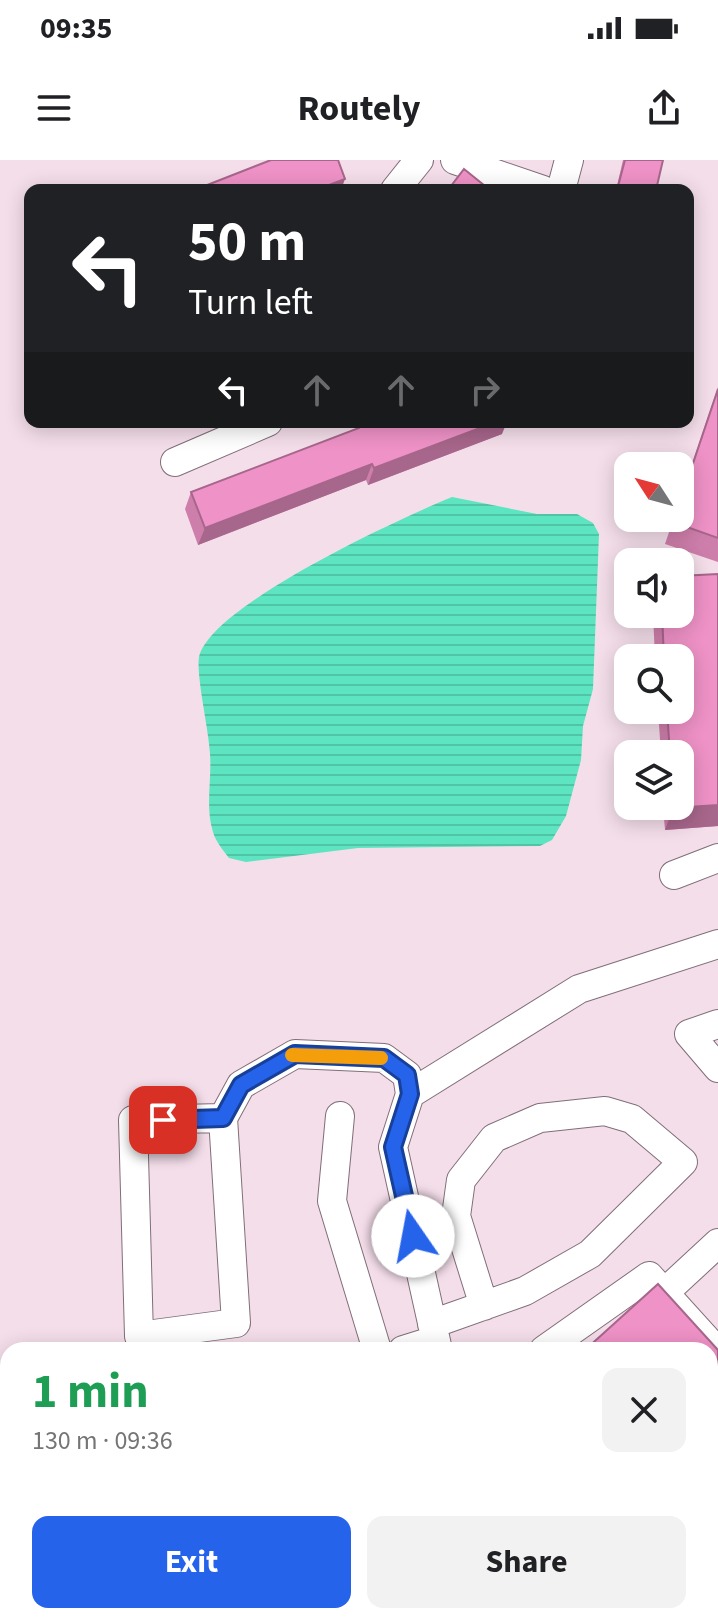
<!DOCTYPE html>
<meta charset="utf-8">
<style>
body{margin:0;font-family:"Source Sans 3",sans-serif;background:#f2f2f2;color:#202124;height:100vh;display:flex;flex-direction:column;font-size:30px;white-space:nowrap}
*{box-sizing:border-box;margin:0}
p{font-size:26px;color:#757577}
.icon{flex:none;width:44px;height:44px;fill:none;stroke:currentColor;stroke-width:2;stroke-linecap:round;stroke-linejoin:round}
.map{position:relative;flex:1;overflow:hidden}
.panel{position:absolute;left:0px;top:1182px;width:718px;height:282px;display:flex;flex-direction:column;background:#fff;border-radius:24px 24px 0 0;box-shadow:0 4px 20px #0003}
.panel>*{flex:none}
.banner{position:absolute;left:24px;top:24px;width:670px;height:244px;border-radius:16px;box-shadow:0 4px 20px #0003;background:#202124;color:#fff;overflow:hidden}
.needle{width:52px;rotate:306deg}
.fabs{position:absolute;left:614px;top:292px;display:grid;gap:16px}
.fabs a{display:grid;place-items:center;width:80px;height:80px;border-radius:16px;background:#fff;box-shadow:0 4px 20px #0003;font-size:40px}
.pin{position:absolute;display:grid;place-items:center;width:68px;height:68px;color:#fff;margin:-34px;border-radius:16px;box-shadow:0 4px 12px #0006}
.me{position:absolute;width:88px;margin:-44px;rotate:348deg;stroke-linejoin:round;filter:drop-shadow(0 0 6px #0008)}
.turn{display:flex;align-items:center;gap:28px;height:168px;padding:0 32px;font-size:36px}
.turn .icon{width:104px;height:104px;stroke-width:2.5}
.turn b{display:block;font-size:56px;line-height:68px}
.lanes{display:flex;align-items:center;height:76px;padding:0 32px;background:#0003;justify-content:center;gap:40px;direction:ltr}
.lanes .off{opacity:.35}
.round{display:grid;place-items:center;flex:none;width:84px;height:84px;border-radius:16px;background:#f2f2f2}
.summary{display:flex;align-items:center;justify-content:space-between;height:136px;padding:0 32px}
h1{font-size:48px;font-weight:700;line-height:60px;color:#1e9e55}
.action{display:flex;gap:16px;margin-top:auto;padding:16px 32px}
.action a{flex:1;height:92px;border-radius:16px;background:#2563eb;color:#fff;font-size:32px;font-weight:700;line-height:92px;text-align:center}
.action a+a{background:#f2f2f2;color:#202124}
.status{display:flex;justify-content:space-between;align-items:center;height:56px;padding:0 40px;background:#fff;direction:ltr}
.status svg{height:22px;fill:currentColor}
header{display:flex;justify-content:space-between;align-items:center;height:104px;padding:0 32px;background:#fff;font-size:36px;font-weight:700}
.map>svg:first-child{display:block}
</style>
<div class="status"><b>09:35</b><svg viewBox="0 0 49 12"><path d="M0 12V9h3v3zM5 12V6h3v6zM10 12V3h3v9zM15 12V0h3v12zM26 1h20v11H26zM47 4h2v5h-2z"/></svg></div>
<header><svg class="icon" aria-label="menu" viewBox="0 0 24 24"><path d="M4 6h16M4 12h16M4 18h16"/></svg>Routely<svg class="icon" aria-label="share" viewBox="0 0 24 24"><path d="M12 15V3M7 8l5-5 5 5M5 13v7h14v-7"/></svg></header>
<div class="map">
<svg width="718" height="1463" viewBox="0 0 718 1463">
<defs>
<pattern id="water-rules" width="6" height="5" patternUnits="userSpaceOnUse" patternTransform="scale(2)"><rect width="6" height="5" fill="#5de4c0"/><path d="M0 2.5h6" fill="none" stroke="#52c4a6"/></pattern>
</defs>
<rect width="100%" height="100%" fill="#f4deea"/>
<path fill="url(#water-rules)" d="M 452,337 L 537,354 L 577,354 L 593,363 L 599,374 L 593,529 L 583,566 L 581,600 L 566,656 L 552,680 L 540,686 L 358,688 L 246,702 L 229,698 C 223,690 216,682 213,672 C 205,647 212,619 210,594 C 209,570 196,516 199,497 C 211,445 401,358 452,337 Z"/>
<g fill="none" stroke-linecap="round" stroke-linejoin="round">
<defs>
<path id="minor" d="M 455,0 L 543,30
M 395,30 L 419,0
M 561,30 L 569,0
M 175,302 L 268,262
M 674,715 L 718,698
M 718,864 L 689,874 L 718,908
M 340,956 L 332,1041 L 377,1190
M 223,958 L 133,960 L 139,1176 L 236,1163 L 223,958 L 241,925 L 295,894 L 384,898 L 407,915 L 410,934
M 664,1133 L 718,1083
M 432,1164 L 525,1131 L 590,1094 L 683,1002 L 632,959 L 605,951 L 540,958 L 494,978 L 461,1020 L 456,1056 L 484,1146
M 403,1190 L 435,1180
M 438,1190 L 393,987 L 410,934 L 579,829 L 718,784
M 544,1190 L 649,1116 L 718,1192
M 710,1435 L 718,1428
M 123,1456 L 125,1463
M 514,1456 L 520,1463
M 315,1463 L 336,1456
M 678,1463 L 686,1456"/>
</defs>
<use href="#minor" stroke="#816e78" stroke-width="30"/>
<use href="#minor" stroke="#fff" stroke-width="28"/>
</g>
<path fill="#ce7eab" d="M 623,0 L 663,0 L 656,30 L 616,30 Z
M 718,227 L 718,402 L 665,384 Z
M 358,265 L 502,274 L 368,325 L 366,320 L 198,385 L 185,349 L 191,332 L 356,269 Z
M 718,414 L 718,666 L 665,670 L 663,646 L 680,646 L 680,594 L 661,594 L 658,550 L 680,550 L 680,498 L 655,498 L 653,454 L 680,454 Z
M 158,1456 L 300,1456 L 298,1460 L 290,1463 L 160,1463 Z
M 541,1456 L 562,1456 L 554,1463 L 547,1463 Z
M 570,1456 L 592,1456 L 584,1463 L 576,1463 Z
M 597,1456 L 663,1456 L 655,1463 L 603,1463 Z"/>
<path fill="#a7668b" d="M 345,19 L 341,30 L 316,30 Z
M 496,262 L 507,262 L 502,274 L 368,325 L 374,308 Z
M 372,304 L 366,320 L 198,385 L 205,368 Z
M 718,645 L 718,666 L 665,670 L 673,648 Z
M 718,1375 L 718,1390 L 712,1381 Z
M 718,1392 L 718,1396 L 712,1411 L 710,1413 L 710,1399 Z
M 253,1456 L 300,1456 L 298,1460 L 290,1463 L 231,1463 Z
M 554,1456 L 562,1456 L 554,1463 L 552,1463 Z
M 584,1456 L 592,1456 L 584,1463 L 581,1463 Z
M 647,1456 L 663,1456 L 655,1463 L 639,1463 Z"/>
<path fill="#ef92c7" stroke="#a7668b" stroke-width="2" d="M 271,0 L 338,0 L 345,19 L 316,30 L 197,30 L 197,29 Z
M 625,0 L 663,0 L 656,30 L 617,30 Z
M 464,9 L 490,30 L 448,30 Z
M 718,229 L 718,378 L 673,362 L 674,358 L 680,358 L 680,342 Z
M 366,262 L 496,262 L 374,308 L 372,304 L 205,368 L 191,332 L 359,268 L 358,265 Z
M 718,414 L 718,645 L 673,648 L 672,646 L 680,646 L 680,594 L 670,594 L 667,550 L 680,550 L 680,498 L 664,498 L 662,454 L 680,454 L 680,416 Z
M 658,1124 L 718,1190 L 718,1375 L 712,1381 L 718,1387 L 718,1392 L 710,1399 L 710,1190 L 585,1190 Z
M 172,1456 L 253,1456 L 231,1463 L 175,1463 Z
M 396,1456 L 480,1456 L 483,1463 L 374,1463 Z
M 624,1456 L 647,1456 L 639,1463 L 630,1463 Z"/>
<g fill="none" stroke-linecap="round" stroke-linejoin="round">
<defs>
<path id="route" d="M 163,960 L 223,958 L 241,925 L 295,894 L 384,898 L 407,915 L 410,934 L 393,987 L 413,1076"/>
</defs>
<use href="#route" stroke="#184099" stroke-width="20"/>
<use href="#route" stroke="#2563eb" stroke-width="14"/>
<path stroke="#f59e0b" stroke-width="14" d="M 292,895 L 381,898"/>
</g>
</svg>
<div class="fabs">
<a><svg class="needle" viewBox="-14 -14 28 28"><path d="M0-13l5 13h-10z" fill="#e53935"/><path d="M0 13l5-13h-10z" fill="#757577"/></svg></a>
<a><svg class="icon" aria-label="sound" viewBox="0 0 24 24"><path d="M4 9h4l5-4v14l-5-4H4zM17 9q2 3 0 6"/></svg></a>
<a><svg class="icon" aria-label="search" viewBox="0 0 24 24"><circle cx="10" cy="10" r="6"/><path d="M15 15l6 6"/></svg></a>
<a><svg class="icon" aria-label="layers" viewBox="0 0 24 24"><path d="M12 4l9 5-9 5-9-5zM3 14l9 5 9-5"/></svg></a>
</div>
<div class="pin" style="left:163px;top:960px;background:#d93025"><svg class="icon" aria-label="arrive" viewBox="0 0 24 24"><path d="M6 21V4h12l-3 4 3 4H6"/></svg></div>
<svg class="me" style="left:413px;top:1076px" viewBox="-20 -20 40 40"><circle r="19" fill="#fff"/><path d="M0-13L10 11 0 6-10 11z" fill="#2563eb"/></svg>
<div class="banner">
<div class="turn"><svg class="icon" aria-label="left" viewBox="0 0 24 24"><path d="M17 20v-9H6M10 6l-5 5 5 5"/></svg><div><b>50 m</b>Turn left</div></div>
<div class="lanes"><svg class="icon" aria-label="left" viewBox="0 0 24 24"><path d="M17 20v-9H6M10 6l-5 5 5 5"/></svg><svg class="icon off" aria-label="ahead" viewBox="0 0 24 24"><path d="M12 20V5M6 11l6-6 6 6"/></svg><svg class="icon off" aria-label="ahead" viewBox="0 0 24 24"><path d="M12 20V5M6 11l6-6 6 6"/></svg><svg class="icon off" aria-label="right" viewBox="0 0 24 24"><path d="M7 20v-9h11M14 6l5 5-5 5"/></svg></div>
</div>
<section class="panel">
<div class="summary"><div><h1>1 min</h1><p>130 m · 09:36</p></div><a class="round"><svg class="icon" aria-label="close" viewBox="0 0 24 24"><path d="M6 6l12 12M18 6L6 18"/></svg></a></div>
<div class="action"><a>Exit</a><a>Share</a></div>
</section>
</div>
